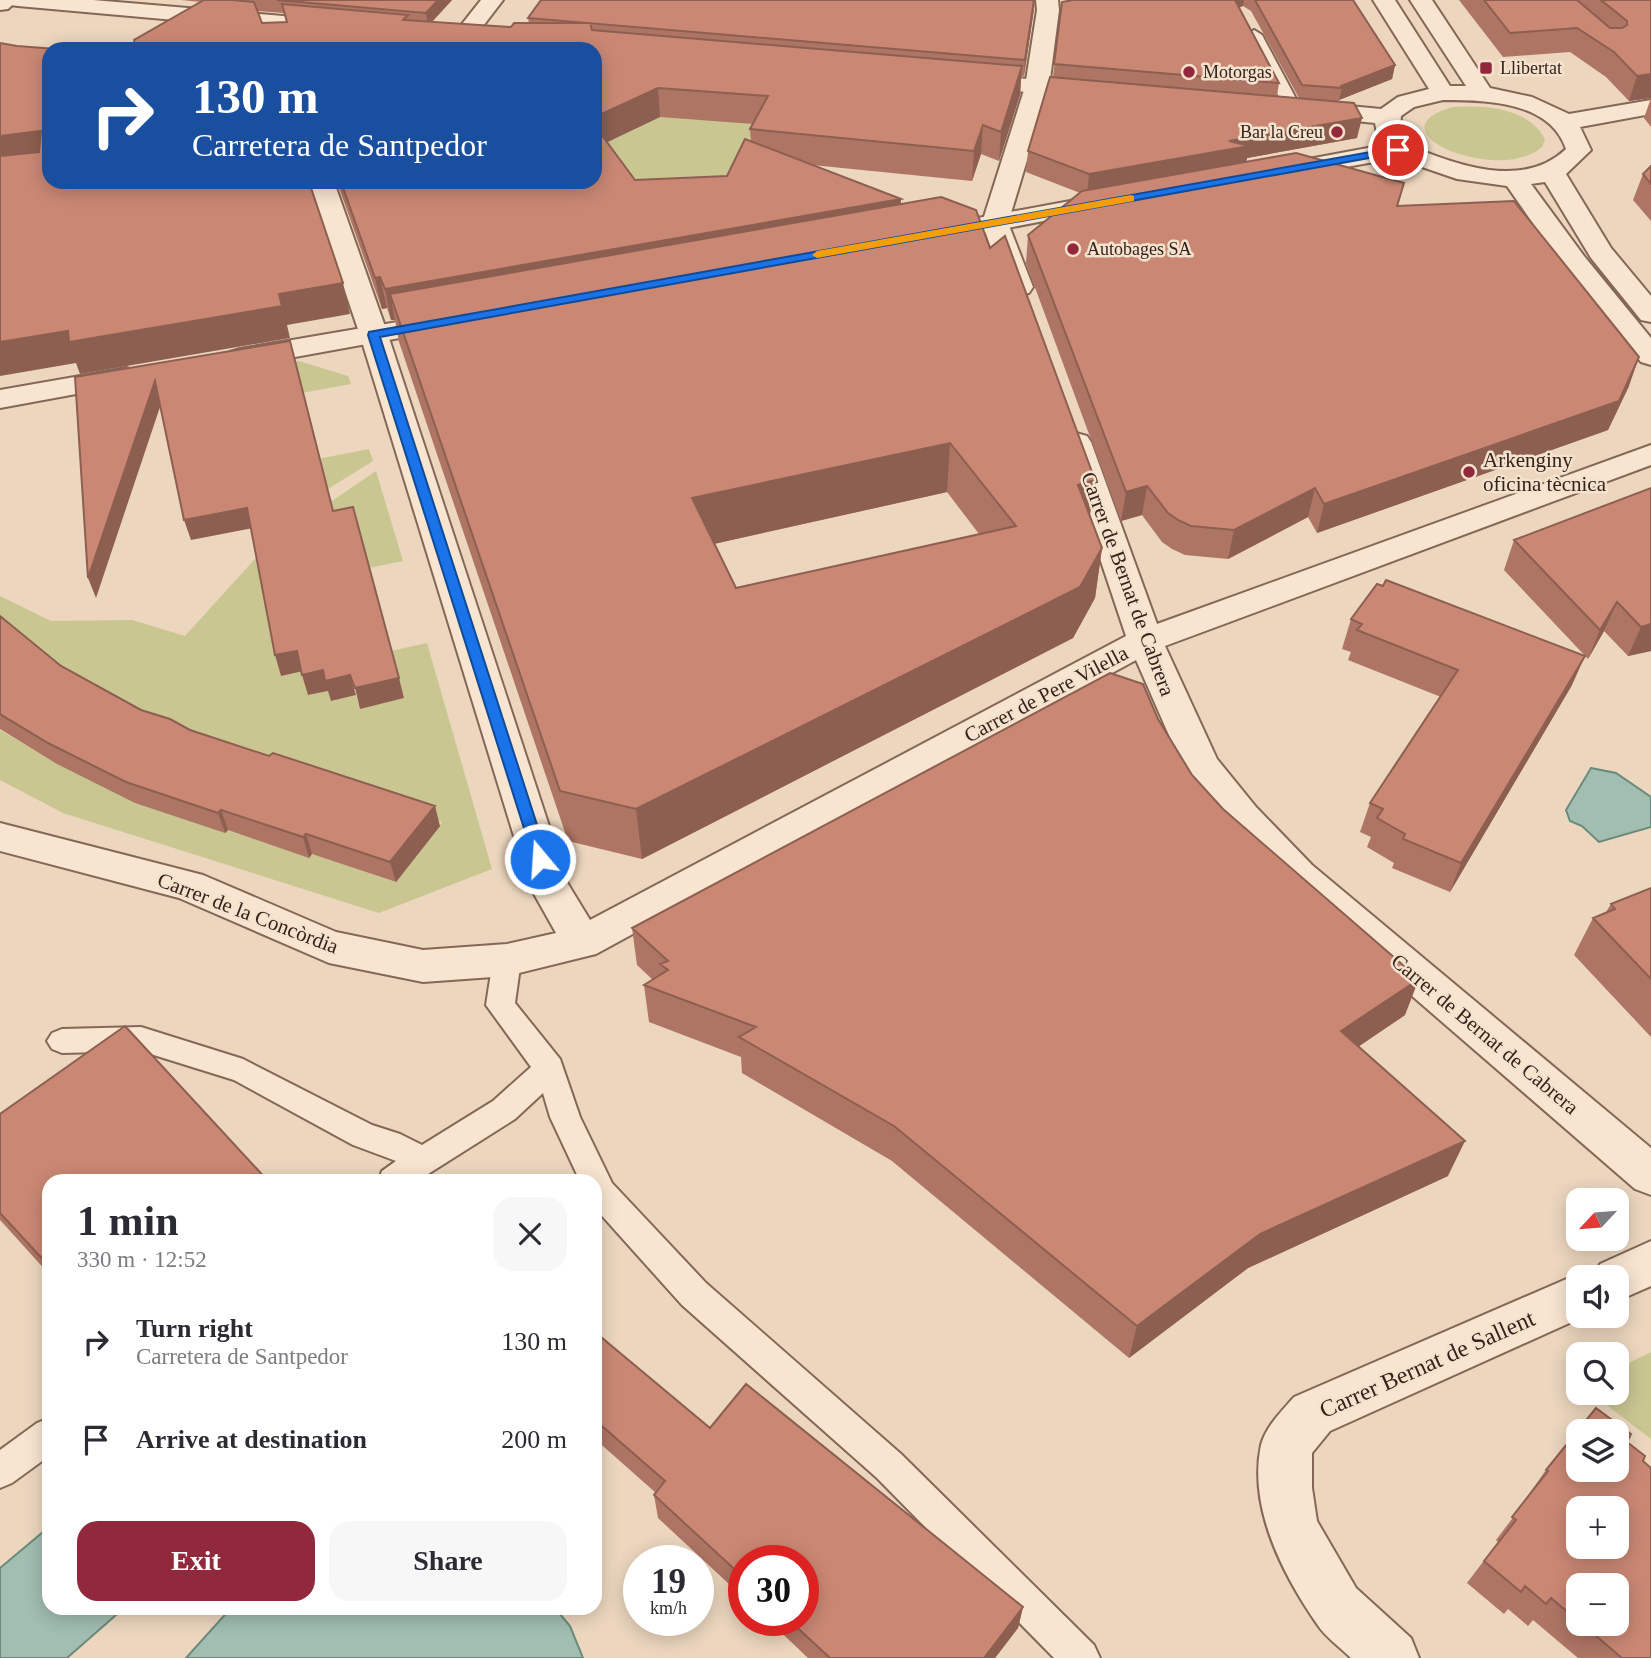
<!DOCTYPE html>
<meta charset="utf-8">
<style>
body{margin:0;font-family:"Times New Roman",serif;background:#f7f7f7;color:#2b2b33;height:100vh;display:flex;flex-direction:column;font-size:26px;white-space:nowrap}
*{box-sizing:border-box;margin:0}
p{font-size:23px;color:#7c7c81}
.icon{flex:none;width:38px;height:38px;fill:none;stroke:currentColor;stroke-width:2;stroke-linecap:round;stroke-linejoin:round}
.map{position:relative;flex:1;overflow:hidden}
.sheet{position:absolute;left:42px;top:1174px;width:560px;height:441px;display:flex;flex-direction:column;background:#fff;border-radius:21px;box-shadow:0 4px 18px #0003}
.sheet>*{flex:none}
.top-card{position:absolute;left:42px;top:42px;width:560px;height:147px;border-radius:21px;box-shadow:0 4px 18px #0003;background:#1a4fa0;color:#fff;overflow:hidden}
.needle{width:46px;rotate:244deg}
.tools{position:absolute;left:1566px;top:1188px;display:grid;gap:14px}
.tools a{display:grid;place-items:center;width:63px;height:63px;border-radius:14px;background:#fff;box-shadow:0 4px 18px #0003;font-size:35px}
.speed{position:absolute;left:623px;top:1545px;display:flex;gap:14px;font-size:35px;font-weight:700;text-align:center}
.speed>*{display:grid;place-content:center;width:91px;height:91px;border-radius:50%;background:#fff;box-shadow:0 4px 18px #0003;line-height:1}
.speed small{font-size:18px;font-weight:400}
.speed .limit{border:10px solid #d22;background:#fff;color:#111}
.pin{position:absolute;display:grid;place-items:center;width:60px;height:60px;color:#fff;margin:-30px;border:4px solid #fff;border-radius:50%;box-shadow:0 2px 7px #0007}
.me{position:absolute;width:77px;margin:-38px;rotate:342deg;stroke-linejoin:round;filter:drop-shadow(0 0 5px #0008)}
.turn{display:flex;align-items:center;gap:24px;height:147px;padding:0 35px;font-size:32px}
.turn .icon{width:91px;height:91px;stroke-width:2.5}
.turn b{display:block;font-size:49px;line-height:60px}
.round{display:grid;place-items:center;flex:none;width:74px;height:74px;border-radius:21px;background:#f7f7f7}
.overview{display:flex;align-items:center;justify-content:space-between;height:119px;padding:0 35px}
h1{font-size:42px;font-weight:600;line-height:52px}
.action{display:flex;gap:14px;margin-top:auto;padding:14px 35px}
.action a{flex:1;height:80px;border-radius:21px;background:#92283c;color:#fff;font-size:28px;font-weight:600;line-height:80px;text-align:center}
.action a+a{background:#f7f7f7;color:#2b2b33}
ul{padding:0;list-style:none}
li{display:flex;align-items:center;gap:21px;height:98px;padding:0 35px}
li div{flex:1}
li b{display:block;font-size:26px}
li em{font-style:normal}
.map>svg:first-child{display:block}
</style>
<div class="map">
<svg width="1651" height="1658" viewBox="0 0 1651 1658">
<rect width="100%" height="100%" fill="#ecd6be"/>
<path fill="#cac692" d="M 595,107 L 616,138 L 662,116 L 767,125 L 798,191 L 595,182 Z
M 1453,107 C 1484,105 1528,107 1545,139 L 1542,147 C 1499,185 1367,131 1453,107 Z
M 299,361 L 348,376 L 351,384 L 302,393 L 205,377 Z
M 369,449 L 373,461 L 307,502 L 297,463 Z
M 376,471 L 403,561 L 369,568 L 303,671 L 308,695 L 328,691 L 332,701 L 356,695 L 360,708 L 404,698 L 391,651 L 427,643 L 492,869 L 379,913 L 63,813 L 0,780 L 0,730 L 65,768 L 70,764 L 225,833 L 228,830 L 309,857 L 313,854 L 395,882 L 442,822 L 362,795 L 196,750 L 0,630 L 0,596 L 51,621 L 132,620 L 185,636 L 254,560 L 323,507 Z
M 1651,1352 L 1651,1439 L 1591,1393 L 1617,1393 L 1617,1369 Z"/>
<path fill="#a1beb0" stroke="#698b7c" stroke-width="2" d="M 1591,768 L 1616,773 L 1651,797 L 1651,827 L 1599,842 L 1582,826 L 1570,821 L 1566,810 Z
M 49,1527 L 49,1608 L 124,1608 L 67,1658 L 0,1658 L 0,1568 Z
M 231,1608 L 555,1608 L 570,1626 L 583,1658 L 186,1658 Z"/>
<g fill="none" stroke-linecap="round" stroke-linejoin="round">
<defs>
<path id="service" d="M 1254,30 L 1262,35 L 1301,108 L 1299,111 L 1287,111 L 1285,108 L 1246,35 Z
M 507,949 L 517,952 L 521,960 L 515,1003 L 560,1059 L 580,1117 L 612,1183 L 706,1283 L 901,1454 L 1094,1645 L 1100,1658 L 1054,1658 L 877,1478 L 682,1305 L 595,1208 L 595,1181 L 580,1181 L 550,1117 L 543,1093 L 515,1119 L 417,1181 L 378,1181 L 382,1171 L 396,1161 L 353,1145 L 234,1080 L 141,1051 L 62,1053 L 52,1049 L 47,1041 L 52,1033 L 62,1029 L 141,1027 L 243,1059 L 372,1125 L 400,1134 L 422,1145 L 493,1101 L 531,1067 L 486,1005 L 493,960 L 497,952 Z
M 49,1418 L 49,1456 L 12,1483 L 0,1488 L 0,1450 L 37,1423 Z"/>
<path id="minor" d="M 0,0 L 17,0 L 8,9 L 0,10 Z
M 481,0 L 503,0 L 470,43 L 454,43 L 451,38 Z
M 1036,0 L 1058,0 L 1059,10 L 1049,87 L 1008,223 L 1033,287 L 1029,293 L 1019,295 L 1009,293 L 1005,287 L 982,223 L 1025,87 L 1037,10 Z
M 308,182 L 334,182 L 388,335 L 568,884 L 590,920 L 1126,636 L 1061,442 L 1065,436 L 1076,433 L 1087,436 L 1091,442 L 1157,624 L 1651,445 L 1651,465 L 1165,646 L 1217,759 L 1256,807 L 1312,865 L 1651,1148 L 1651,1195 L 1635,1189 L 1284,885 L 1228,827 L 1182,765 L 1136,660 L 596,954 L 507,976 L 423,982 L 329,963 L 179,898 L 0,851 L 0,823 L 203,875 L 336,932 L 423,950 L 507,944 L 556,933 L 529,885 L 360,335 Z
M 1651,1241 L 1651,1286 L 1617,1301 L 1617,1278 L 1594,1278 L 1600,1264 Z
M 1578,1274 L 1587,1278 L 1578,1278 L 1578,1316 L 1585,1316 L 1330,1431 L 1312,1453 L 1312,1488 L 1317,1521 L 1356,1588 L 1411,1638 L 1419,1658 L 1351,1658 C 1340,1647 1325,1637 1317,1624 C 1283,1575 1248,1507 1261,1445 C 1266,1426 1282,1411 1294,1397 Z"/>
<path id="tertiary" d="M 7,0 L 93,0 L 330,20 L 338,22 L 341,27 L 338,32 L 330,34 L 18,6 L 10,5 Z
M 1373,0 L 1395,0 L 1450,86 L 1466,86 L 1410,0 L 1432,0 L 1490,88 L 1532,97 L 1569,114 L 1651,100 L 1651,114 L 1580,127 L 1591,150 L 1566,174 L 1611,248 L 1651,296 L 1651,322 L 1641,320 L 1591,258 L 1545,182 L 1531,184 L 1584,256 L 1651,338 L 1651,365 L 1641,362 L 1564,268 L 1507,186 L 1457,179 L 1396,158 L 1280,179 L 1271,176 L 1267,171 L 1271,166 L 1384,145 L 1377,133 L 1375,123 L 1307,116 L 1299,114 L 1295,109 L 1299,104 L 1307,102 L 1381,109 L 1398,97 L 1429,89 ZM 1443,100 C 1486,100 1550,101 1566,149 C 1523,190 1457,165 1408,145 L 1400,130 L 1401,116 L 1414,107 Z
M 969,74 L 1101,85 L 1109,87 L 1113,92 L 1109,97 L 1101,99 L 961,86 L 957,81 L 961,76 Z
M 1108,194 L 1117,197 L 1121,202 L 1117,207 L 929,243 L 920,241 L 916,235 L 920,229 L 929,227 Z
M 450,313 L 460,315 L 464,321 L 460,327 L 240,367 L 230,364 L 226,358 L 230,352 L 240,349 Z
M 126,368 L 136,371 L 141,377 L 136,383 L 0,408 L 0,390 Z"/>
</defs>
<use href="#service" stroke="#846757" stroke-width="4"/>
<use href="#minor" stroke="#846757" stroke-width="4"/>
<use href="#tertiary" stroke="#846757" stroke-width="4"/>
<use href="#service" fill="#f8e5d0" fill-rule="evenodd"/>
<use href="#minor" fill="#f8e5d0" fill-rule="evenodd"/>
<use href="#tertiary" fill="#f8e5d0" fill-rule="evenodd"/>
</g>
<path fill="#ae7564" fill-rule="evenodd" d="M 181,0 L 452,0 L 432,22 L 511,27 L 529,23 L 528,18 L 1034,9 L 1024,76 L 1021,76 L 1020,95 L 999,161 L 981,154 L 972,181 L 812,165 L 901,204 L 1090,516 L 1102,548 L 1095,598 L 1073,638 L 642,859 L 568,841 L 399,342 L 395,320 L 391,320 L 387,308 L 382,309 L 337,182 L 595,182 L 136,49 L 201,2 ZM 258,11 L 284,13 L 286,22 L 262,23 ZM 660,117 L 753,124 L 750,129 L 751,142 L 727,176 L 635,180 L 607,142 ZM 947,492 L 979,534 L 736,588 L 714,544 Z
M 1073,0 L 1353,0 L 1395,65 L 1392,79 L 1339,100 L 1339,102 L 1357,138 L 1247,158 L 1246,162 L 1404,183 L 1398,206 L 1629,386 L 1608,430 L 1317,533 L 1308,517 L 1228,559 L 1185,555 L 1172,549 L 1162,542 L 1142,515 L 1121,521 L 1026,263 L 1028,235 L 1080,193 L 1026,172 L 1028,151 L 1053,77 L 1062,2 ZM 1243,6 L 1251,11 L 1299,98 L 1277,96 L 1279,83 L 1239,7 Z
M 1459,0 L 1651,0 L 1651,127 L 1644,118 L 1651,98 L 1629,101 L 1606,77 L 1570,52 L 1503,57 Z
M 1651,166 L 1651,221 L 1633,200 L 1643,174 Z
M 1651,488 L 1651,651 L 1628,656 L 1604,631 L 1588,659 L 1504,570 L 1514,540 Z
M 0,616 L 61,666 L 141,710 L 190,730 L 440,826 L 396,882 L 312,854 L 309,858 L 228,830 L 225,833 L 135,803 L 57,764 L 0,729 Z
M 1351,619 L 1572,685 L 1450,892 L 1392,868 L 1394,863 L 1367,847 L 1371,837 L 1360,832 L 1370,803 L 1441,697 L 1348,660 L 1351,652 L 1342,649 Z
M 1158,719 L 1192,775 L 1405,1015 L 1358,1047 L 1448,1176 L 1248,1268 L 1129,1358 L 892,1161 L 742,1073 L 741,1057 L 649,1022 L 644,985 L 653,980 L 637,965 L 632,928 Z
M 1651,888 L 1651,1037 L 1574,955 L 1593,918 L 1606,912 L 1611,904 Z
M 0,1114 L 49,1181 L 49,1274 L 0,1220 Z
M 595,1332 L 710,1428 L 1023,1607 L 1018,1628 L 995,1658 L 808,1658 L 768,1620 L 803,1620 L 744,1561 L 744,1598 L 658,1518 L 654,1495 L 656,1493 L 595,1439 Z
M 1627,1442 L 1643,1461 L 1651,1658 L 1578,1658 L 1533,1620 L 1528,1626 L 1508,1609 L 1504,1614 L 1467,1583 L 1498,1542 L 1496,1540 L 1530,1495 L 1529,1494 L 1546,1470 ZM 1578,1586 L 1617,1624 L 1578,1624 Z"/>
<path fill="#8d5f51" d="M 438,0 L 452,0 L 428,26 L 426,13 Z
M 1035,0 L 1034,9 L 1024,76 L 1025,60 Z
M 1235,0 L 1244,0 L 1243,6 L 1234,10 Z
M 1395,65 L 1392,79 L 1339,100 L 1342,88 L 1341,86 Z
M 1022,66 L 1020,95 L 999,161 L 1001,132 Z
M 1651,74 L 1651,98 L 1629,101 L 1637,76 Z
M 658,88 L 660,117 L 595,148 L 595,117 Z
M 1362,118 L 1357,138 L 1247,158 L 1245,167 L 1087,196 L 1089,174 L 1229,141 Z
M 983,125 L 981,154 L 972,181 L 974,151 Z
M 41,131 L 49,156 L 0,167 L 0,136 Z
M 901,199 L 900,229 L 390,294 L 395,320 L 391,320 L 385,289 Z
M 380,277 L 387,308 L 382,309 L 375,278 Z
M 343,283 L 350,314 L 287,325 L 290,338 L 80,374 L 76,363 L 0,376 L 0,342 Z
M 1639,357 L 1629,386 L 1608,430 L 1317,533 L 1324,504 Z
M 155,381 L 162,401 L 96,598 L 88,578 Z
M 950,443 L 947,492 L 695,548 L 692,498 Z
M 1095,480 L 1088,530 L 1078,485 Z
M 1147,486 L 1142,515 L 1121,521 L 1126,492 Z
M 1315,488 L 1308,517 L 1228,559 L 1234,530 Z
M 247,508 L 253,528 L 191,540 L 184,520 Z
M 1102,548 L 1095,598 L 1073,638 L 642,859 L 636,809 Z
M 1617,602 L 1604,631 L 1588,659 L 1600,630 Z
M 1651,624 L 1651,651 L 1628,656 L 1641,627 Z
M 297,651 L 303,671 L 281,676 L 275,655 Z
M 1585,656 L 1572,685 L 1450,892 L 1461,863 Z
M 323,670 L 350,675 L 356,695 L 331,701 L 328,691 L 308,695 L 302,675 Z
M 399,678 L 404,698 L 360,709 L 355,688 Z
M 435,806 L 440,826 L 396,882 L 390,862 Z
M 221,810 L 228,830 L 225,833 L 218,813 Z
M 306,834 L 312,854 L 309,858 L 303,837 Z
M 1419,979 L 1405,1015 L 1328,1067 L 1341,1031 Z
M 1465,1141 L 1448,1176 L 1248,1268 L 1129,1358 L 1137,1326 L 1260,1234 Z
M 1023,1607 L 1018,1628 L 995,1658 L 984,1658 Z"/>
<path fill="#ca8874" stroke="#8d5f51" stroke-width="2" fill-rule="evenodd" d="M 204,0 L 232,0 L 254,2 L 262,23 L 287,22 L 282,4 L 408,15 L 403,20 L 511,27 L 514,23 L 590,23 L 592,30 L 1022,66 L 1001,132 L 983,125 L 974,151 L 750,129 L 768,96 L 658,88 L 595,117 L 595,49 L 136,49 L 134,40 Z
M 277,0 L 438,0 L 426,13 Z
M 541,0 L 1034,0 L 1025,60 L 528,18 Z
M 1073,0 L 1235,0 L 1279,83 L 1054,64 L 1062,2 Z
M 1255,0 L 1353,0 L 1395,65 L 1341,86 L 1342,88 L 1302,85 Z
M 1484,0 L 1577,0 L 1610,28 L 1622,28 L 1627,25 L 1627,21 L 1601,0 L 1651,0 L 1651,74 L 1637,76 L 1614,52 L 1577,28 L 1510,33 Z
M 0,43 L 17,46 L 57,49 L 49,49 L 49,182 L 309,182 L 343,283 L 279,294 L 282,306 L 69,342 L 68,331 L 0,342 L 0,156 L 39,152 L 41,131 L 0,136 Z
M 1050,77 L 1354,103 L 1362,118 L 1229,141 L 1249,146 L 1089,174 L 1028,151 Z
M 595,126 L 635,180 L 727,176 L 745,139 L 901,199 L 385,289 L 380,277 L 375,278 L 341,182 L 595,182 Z
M 1296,153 L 1404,183 L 1397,206 L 1514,201 L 1639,357 L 1619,401 L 1324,504 L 1315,488 L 1234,530 L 1191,526 L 1178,520 L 1168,513 L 1147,486 L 1126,492 L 1028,235 L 1082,191 Z
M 1651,166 L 1651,184 L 1643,174 Z
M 941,197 L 976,210 L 990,248 L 1005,236 L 1095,480 L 1078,485 L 1102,548 L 1080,587 L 636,809 L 560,791 L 390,294 ZM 950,443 L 1016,526 L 736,588 L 692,498 Z
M 290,341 L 333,511 L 353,507 L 399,678 L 355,688 L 350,675 L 325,681 L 323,670 L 302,675 L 297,651 L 275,655 L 247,508 L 184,520 L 155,381 L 88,578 L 75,377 Z
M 1651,488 L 1651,624 L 1641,627 L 1617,602 L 1600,630 L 1514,540 Z
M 1386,580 L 1585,656 L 1461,863 L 1403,839 L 1405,834 L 1377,818 L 1383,809 L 1370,803 L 1458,670 L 1357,630 L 1362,624 L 1351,619 L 1377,584 L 1383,586 Z
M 0,616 L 61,666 L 141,710 L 170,719 L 190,730 L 269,756 L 273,753 L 435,806 L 390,862 L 306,834 L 303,837 L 221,810 L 218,813 L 126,782 L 48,743 L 0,714 Z
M 1110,673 L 1143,684 L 1158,719 L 1192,775 L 1223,809 L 1419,979 L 1341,1031 L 1465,1141 L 1260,1234 L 1137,1326 L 894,1126 L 739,1037 L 756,1027 L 644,985 L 668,970 L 660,964 L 668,961 L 632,928 Z
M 1651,888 L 1651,979 L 1593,918 L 1615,909 L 1611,904 Z
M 125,1026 L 268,1181 L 49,1181 L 49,1266 L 0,1213 L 0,1114 Z
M 595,1332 L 710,1428 L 746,1384 L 1023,1607 L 984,1658 L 830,1658 L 789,1620 L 803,1620 L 803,1561 L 744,1561 L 744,1578 L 654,1495 L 665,1481 L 595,1420 Z
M 1596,1408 L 1631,1434 L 1627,1442 L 1645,1456 L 1643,1461 L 1651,1468 L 1651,1658 L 1622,1658 L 1582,1624 L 1617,1624 L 1617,1586 L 1578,1586 L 1578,1621 L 1551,1598 L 1546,1604 L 1525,1586 L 1521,1592 L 1484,1561 L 1516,1520 L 1512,1517 L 1548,1471 L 1546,1470 ZM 1578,1432 L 1617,1432 L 1617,1470 L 1578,1470 ZM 1578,1508 L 1617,1508 L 1617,1547 L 1578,1547 Z"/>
<path fill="#1a73e8" stroke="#114b97" stroke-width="2" d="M 1398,147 L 1403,150 L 1402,152 L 380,337 L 548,859 L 540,865 L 535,863 L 368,335 L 369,332 Z"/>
<path fill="#f59e0b" d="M 1131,195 L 1134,196 L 1134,201 L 817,258 L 812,255 L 817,251 Z"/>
<g fill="#92283c" stroke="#f4e2cd" stroke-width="2.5">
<rect x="1479" y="61" width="14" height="14" rx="3.5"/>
<circle cx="1189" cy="72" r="7"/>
<circle cx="1337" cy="132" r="7"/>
<circle cx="1073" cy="249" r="7"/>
<circle cx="1469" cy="472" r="7"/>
</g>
<g text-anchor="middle" stroke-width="5" stroke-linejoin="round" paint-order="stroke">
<g font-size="18" fill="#34231c" stroke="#f4e2cd" text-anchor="start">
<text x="1500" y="74">Llibertat</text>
<text x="1203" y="78">Motorgas</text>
<text x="1323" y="138" text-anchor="end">Bar la Creu</text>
<text x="1087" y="255">Autobages SA</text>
</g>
<g font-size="21" fill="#34231c" stroke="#f4e2cd" text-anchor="start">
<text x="1483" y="467">Arkenginy<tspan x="1483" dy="24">oficina tècnica</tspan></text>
</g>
<g font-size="21" fill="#34231c" stroke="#f4e2cd">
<text transform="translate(1128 584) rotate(70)" y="7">Carrer de Bernat de Cabrera</text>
<text transform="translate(1046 694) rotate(-28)" y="7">Carrer de Pere Vilella</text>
<text transform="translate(248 913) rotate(21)" y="7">Carrer de la Concòrdia</text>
<text transform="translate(1485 1034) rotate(40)" y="7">Carrer de Bernat de Cabrera</text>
</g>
<g font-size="24" fill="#34231c" stroke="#f4e2cd">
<text transform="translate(1427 1364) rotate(-24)" y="8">Carrer Bernat de Sallent</text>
</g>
</g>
</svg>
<div class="tools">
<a><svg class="needle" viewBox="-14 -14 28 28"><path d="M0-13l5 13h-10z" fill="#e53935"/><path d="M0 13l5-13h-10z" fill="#7c7c81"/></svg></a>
<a><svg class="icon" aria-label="sound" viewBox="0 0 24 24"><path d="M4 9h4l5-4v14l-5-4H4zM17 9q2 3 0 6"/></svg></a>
<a><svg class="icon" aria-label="search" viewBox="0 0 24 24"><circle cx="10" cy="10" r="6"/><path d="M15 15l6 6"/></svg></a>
<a><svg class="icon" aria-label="layers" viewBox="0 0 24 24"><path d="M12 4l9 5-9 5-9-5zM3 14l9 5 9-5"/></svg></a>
<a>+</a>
<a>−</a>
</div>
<div class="speed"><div>19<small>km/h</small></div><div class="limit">30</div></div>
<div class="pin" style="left:1398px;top:150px;background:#d93025"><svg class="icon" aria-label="arrive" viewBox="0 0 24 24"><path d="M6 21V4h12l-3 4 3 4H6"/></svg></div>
<svg class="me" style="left:540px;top:859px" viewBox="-20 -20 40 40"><circle r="17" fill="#1a73e8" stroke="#fff" stroke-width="3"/><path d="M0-11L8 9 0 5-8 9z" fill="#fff"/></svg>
<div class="top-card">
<div class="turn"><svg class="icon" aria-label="right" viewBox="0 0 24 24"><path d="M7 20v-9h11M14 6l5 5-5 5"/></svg><div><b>130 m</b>Carretera de Santpedor</div></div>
</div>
<section class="sheet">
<div class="overview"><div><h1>1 min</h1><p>330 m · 12:52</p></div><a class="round"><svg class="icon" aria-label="close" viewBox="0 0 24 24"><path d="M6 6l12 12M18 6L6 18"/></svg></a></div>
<ul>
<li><svg class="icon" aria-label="right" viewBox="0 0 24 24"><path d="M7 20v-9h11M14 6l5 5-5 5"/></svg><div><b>Turn right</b><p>Carretera de Santpedor</p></div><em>130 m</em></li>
<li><svg class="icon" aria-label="arrive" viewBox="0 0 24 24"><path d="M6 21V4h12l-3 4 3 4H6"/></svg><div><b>Arrive at destination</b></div><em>200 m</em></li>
</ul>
<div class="action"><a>Exit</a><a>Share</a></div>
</section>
</div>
